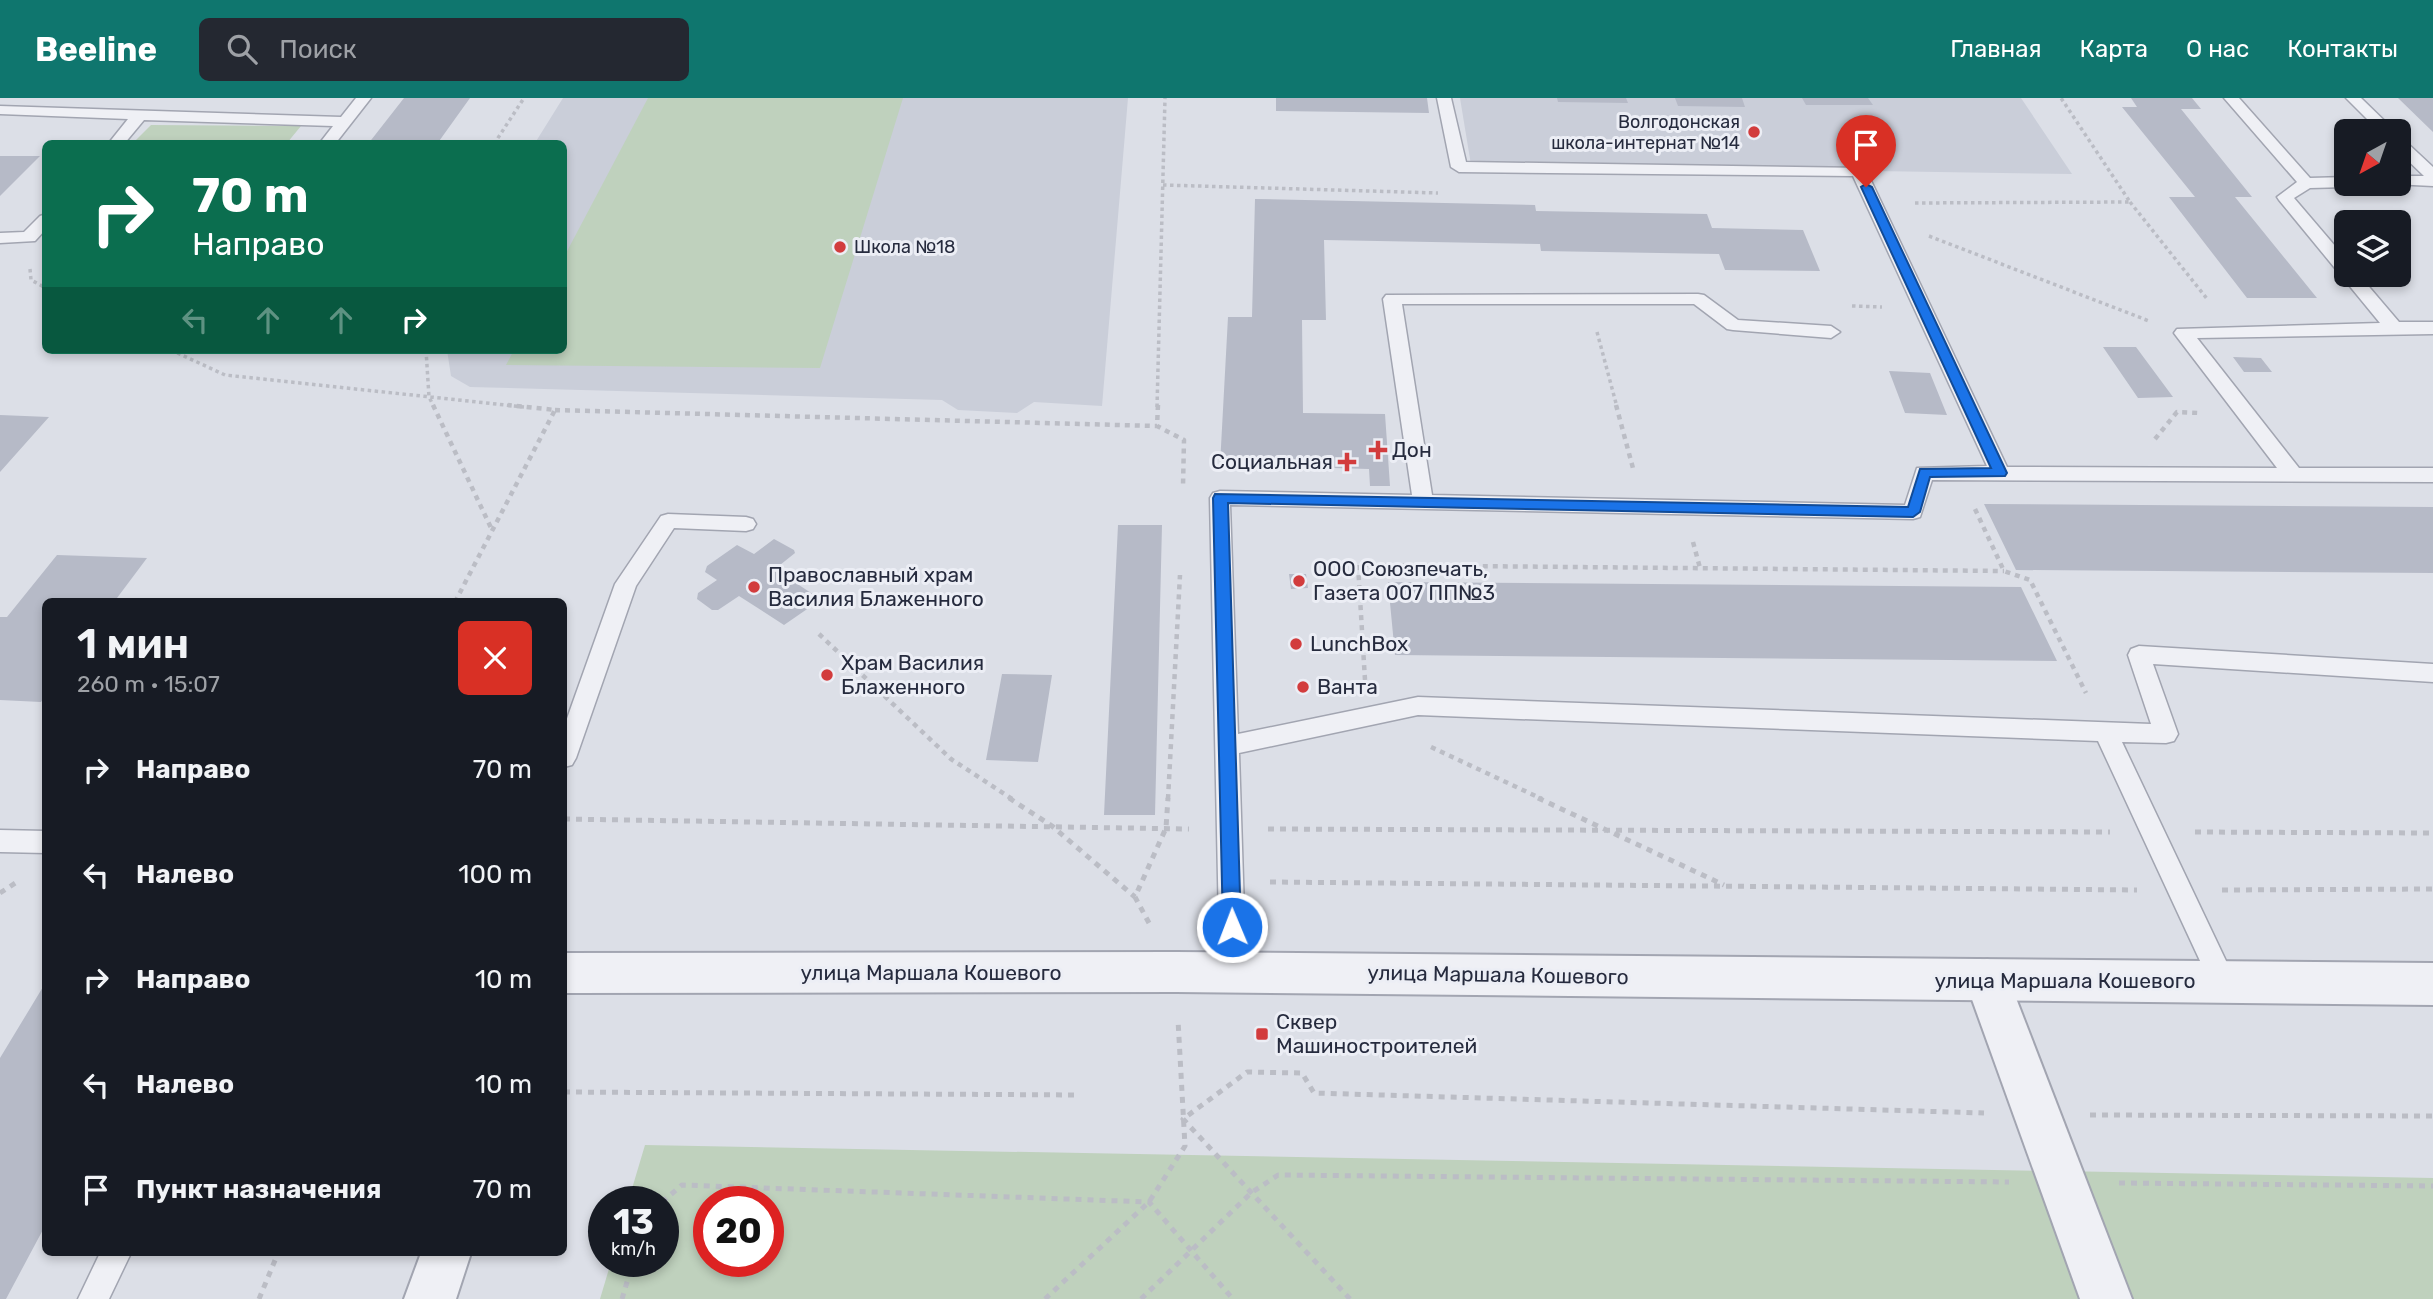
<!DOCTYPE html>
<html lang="ru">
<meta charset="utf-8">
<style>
body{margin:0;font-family:Rubik,sans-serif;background:#242831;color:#f1f3f6;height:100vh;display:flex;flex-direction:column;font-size:26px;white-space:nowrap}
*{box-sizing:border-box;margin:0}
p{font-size:23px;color:#9ea1a6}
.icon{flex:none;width:38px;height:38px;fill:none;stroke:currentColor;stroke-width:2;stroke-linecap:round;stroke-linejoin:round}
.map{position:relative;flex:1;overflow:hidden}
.drawer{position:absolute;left:42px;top:500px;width:525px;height:658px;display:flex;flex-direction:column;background:#171b24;border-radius:10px;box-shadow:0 4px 10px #0003}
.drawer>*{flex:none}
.top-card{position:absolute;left:42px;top:42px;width:525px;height:214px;border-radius:10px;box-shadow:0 4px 10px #0003;background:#0b6e4f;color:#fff;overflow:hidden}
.needle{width:46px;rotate:220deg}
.tools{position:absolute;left:2334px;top:21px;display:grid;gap:14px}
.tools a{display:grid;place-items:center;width:77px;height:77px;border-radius:10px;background:#171b24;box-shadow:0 4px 10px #0003;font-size:35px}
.speed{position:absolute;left:588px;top:1088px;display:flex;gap:14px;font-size:35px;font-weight:700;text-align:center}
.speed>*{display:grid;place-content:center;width:91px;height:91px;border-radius:50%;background:#171b24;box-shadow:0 4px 10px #0003;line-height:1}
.speed small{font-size:18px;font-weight:400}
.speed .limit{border:10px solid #d22;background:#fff;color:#111}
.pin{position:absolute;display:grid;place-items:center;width:60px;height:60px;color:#fff;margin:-72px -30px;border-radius:50% 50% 50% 0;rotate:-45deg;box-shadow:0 0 7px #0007}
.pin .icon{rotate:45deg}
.me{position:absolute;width:77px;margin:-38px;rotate:359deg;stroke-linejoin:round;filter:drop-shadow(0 0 5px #0008)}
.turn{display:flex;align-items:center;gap:24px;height:147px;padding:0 35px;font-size:32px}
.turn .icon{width:91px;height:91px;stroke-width:2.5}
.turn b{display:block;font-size:49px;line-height:60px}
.lanes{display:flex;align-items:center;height:66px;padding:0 35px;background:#0003;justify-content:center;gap:35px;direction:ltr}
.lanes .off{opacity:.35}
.round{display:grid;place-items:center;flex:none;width:74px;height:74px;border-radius:10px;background:#242831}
.head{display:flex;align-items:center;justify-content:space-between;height:119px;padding:0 35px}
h1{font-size:42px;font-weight:600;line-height:52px}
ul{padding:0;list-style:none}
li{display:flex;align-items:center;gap:21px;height:105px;padding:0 35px}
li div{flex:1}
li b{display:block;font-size:26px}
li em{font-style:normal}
header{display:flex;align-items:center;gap:42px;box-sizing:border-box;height:98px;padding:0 35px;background:#0f766e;color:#fff}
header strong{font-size:33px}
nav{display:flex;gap:38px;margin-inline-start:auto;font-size:24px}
.search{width:490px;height:63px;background:#242831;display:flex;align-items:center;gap:18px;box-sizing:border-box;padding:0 24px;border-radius:10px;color:#9ea1a6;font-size:26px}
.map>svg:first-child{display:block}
</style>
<header>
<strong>Beeline</strong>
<div class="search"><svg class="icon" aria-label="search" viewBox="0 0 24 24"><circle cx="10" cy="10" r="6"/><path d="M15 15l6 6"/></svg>Поиск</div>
<nav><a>Главная</a><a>Карта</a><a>О нас</a><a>Контакты</a></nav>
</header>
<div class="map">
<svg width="2433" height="1201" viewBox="0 0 2433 1201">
<rect width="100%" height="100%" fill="#dcdfe7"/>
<path fill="#caced9" d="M 563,0 L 1128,0 L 1102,308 L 1034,304 L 1017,315 L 958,312 L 942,302 L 470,289 L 451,278 L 447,252 L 564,252 L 564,46 L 535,45 Z
M 1460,0 L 2021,0 L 2072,76 L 1471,67 Z"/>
<path fill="#bfd1bd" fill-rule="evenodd" d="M 648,0 L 903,0 L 820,270 L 506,267 L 514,252 L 564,252 L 564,159 Z
M 151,27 L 301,28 L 287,45 L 133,45 Z
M 645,1047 L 2433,1080 L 2433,1201 L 600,1201 L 611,1164 L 663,1164 L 663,1104 L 628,1104 ZM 709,1104 L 768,1104 L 768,1164 L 709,1164 Z"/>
<path fill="#b6bac7" d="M 404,0 L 470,0 L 437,46 L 368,46 Z
M 1276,0 L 1427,0 L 1429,15 L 1276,13 Z
M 1557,0 L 1626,0 L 1628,5 L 1558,4 Z
M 1675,0 L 1742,0 L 1745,9 L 1678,8 Z
M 1802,0 L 1868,0 L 1873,7 L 1806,7 Z
M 2131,0 L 2192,0 L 2201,11 L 2181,11 L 2252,99 L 2235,99 L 2317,200 L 2247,200 L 2169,99 L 2195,99 L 2122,9 L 2137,9 Z
M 2398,0 L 2433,0 L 2433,34 Z
M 0,58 L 40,58 L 0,98 Z
M 1255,101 L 1535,107 L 1536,113 L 1707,116 L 1712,130 L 1803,132 L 1820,173 L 1725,172 L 1719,156 L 1541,153 L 1540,146 L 1324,142 L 1326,222 L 1302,222 L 1303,315 L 1385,316 L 1390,388 L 1370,388 L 1369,371 L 1220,367 L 1228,219 L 1252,219 Z
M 2103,249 L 2136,249 L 2173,299 L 2138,300 Z
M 2233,259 L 2261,260 L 2272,274 L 2244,274 Z
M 1889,273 L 1930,275 L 1947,317 L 1905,315 Z
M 0,317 L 49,319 L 0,374 Z
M 1984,406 L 2433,409 L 2433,475 L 2016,472 Z
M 1118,427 L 1162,427 L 1155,717 L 1104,717 Z
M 774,441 L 794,452 L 795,455 L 775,471 L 814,497 L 816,503 L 813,507 L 784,527 L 739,498 L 718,512 L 712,512 L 697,501 L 698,495 L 717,482 L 705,474 L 707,468 L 737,447 L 754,456 Z
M 57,457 L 147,460 L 114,504 L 46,504 L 46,597 L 41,604 L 0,602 L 0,519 L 7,519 Z
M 1289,476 L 1306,476 L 1308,490 L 1291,491 Z
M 1388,484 L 2021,489 L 2057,563 L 1395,557 Z
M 1002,576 L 1052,577 L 1038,664 L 986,662 Z
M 46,884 L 46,1126 L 6,1201 L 0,1201 L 0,960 Z"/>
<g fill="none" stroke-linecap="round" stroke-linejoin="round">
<defs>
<path id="service" d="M 356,0 L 371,0 L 335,46 L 319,46 L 333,28 L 144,22 L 124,46 L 108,46 L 128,21 L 0,16 L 0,8 L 341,19 Z
M 1437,0 L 1451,0 L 1466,64 L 1865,70 L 2007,369 L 2277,370 L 2177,239 L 2174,235 L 2177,231 L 2380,225 L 2279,102 L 2277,99 L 2297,84 L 2224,0 L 2239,0 L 2310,80 L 2347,79 L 2347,86 L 2354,86 L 2347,89 L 2310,90 L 2294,100 L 2347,162 L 2347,177 L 2359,177 L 2399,224 L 2433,224 L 2433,236 L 2197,240 L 2299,370 L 2433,370 L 2433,384 L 1932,382 L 1920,419 L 1913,421 L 1230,407 L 1238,636 L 1418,599 L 2151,626 L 2128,557 L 2131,551 L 2139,548 L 2433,566 L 2433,584 L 2153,566 L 2178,636 L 2174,643 L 2166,645 L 2122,644 L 2236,884 L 2232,893 L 2223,896 L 2214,893 L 2098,643 L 1418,617 L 1239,655 L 1246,875 L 1242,884 L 1233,887 L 1224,884 L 1220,875 L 1210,400 L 1213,395 L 1220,393 L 1412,397 L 1383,201 L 1386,197 L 1698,196 L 1704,197 L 1738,222 L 1831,228 L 1840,234 L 1831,240 L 1733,232 L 1727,231 L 1694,206 L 1402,206 L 1432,397 L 1905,407 L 1917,370 L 1987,368 L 1853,78 L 1459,74 L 1451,69 Z
M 2346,0 L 2361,0 L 2395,33 L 2379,33 Z
M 2399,40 L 2404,42 L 2433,69 L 2433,88 L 2393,86 L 2399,86 L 2399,78 L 2424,78 L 2399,54 Z
M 46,116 L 46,131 L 35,143 L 0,145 L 0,135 L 24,134 L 40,118 Z
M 668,416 L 746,419 L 753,421 L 756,426 L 753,431 L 746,433 L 674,430 L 636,488 L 576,660 L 572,667 L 564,669 L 564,629 L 615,486 L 661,418 Z
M 0,732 L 46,733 L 46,755 L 0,754 Z
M 100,1155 L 131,1155 L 109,1201 L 78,1201 Z"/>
<path id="minor" d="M 1987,861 L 2003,867 L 2009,882 L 2132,1201 L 2080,1201 L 1965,882 L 1971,867 Z"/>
<path id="tertiary" d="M 1176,854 L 2433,865 L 2433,907 L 1176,894 L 564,895 L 564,855 Z
M 421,1155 L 471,1155 L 456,1201 L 404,1201 Z"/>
</defs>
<use href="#service" stroke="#a2a5b1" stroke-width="3"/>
<use href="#minor" stroke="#a2a5b1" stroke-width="4"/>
<use href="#tertiary" stroke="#a2a5b1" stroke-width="4"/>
<path stroke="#bbbdc5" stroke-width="3.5" stroke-dasharray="3.5 3.5" stroke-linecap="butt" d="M 494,46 L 524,0
M 1163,87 L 1438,95
M 2130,104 L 2208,202
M 1915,105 L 2130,104 L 2061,0
M 1929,138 L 2149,223
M 30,171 L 31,182 L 46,190
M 1852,208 L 1882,209
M 1597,234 L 1617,309
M 171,252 L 225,277 L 524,309
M 426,252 L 429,299 L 434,309
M 1157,309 L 1165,0"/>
<path stroke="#bbbdc5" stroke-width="4.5" stroke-dasharray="5 5" stroke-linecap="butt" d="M 433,307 L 492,432
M 1158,307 L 1157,328 L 1184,342 L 1183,388
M 1616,307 L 1634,374
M 555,312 L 1157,328
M 2155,341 L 2177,314 L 2200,315
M 1975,411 L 2004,473 L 2030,482 L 2086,595
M 1693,444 L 1700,470
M 455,504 L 555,312 L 508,307
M 819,536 L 951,661 L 1012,701
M 1365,582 L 1358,467 L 2004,473
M 1431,649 L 1542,701
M 1168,701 L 1180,477"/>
<path stroke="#bbbdc5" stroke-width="5" stroke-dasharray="6 6" stroke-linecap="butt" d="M 1009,700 L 1052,728 L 1135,799
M 1538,700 L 1724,787
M 564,721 L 1189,731
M 1268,731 L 2110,734
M 2195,734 L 2433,735
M 1270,784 L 2137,792
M 2222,792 L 2433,791
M 0,795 L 17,784
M 1149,825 L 1135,799 L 1166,730 L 1168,700
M 564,994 L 1080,997
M 2090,1017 L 2433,1018
M 2119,1085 L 2433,1088
M 662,1104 L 682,1087 L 1149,1104 L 1233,1201
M 259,1201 L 278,1155
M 622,1201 L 633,1164
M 1045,1201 L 1149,1104 L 1185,1048 L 1178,922
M 1141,1201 L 1251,1095 L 1278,1077 L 2009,1084
M 1350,1201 L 1183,1021 L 1247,974 L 1302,975 L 1314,995 L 1984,1015"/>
<use href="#service" fill="#eff0f5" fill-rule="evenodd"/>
<use href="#minor" fill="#eff0f5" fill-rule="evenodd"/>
<use href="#tertiary" fill="#eff0f5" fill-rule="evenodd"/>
</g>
<path fill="#1a73e8" stroke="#114b97" stroke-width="2" d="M 1866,86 L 1872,89 L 2007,375 L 2005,378 L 1930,379 L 1920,414 L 1913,419 L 1228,405 L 1241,829 L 1239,835 L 1232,837 L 1226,835 L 1223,829 L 1213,400 L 1215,396 L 1908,409 L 1920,371 L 1991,370 L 1861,89 Z"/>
<g fill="#d23c3d" stroke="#eceef5" stroke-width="2.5">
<circle cx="1754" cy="34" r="7"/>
<circle cx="840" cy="149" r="7"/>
<path d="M1374.5 341.5h7v7h7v7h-7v7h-7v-7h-7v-7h7z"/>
<path d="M1343.5 353.5h7v7h7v7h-7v7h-7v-7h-7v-7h7z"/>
<circle cx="1299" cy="483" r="7"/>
<circle cx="754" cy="489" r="7"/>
<circle cx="1296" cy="546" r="7"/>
<circle cx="827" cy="577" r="7"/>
<circle cx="1303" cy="589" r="7"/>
<rect x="1255" y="929" width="14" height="14" rx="3.5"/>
</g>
<g text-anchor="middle" stroke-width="6" stroke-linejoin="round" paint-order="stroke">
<g font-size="18" fill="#262b3e" stroke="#eceef5" text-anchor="end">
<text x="1740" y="30">Волгодонская<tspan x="1740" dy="21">школа-интернат №14</tspan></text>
<text x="854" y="155" text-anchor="start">Школа №18</text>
</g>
<g font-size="21" fill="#262b3e" stroke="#eceef5" text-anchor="start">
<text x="1392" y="359">Дон</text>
<text x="1333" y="371" text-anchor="end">Социальная</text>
<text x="1313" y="478">ООО Союзпечать,<tspan x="1313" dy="24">Газета 007 ПП№3</tspan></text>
<text x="768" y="484">Православный храм<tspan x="768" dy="24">Василия Блаженного</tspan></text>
<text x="1310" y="553">LunchBox</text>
<text x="841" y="572">Храм Василия<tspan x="841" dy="24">Блаженного</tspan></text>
<text x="1317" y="596">Ванта</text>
<text x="1276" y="931">Сквер<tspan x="1276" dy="24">Машиностроителей</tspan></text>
</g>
<g font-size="21" fill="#262b3e" stroke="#eceef5">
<text x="931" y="882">улица Маршала Кошевого</text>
<text transform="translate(1498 877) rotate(1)" y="7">улица Маршала Кошевого</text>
<text x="2065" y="890">улица Маршала Кошевого</text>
</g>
</g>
</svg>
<div class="tools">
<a><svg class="needle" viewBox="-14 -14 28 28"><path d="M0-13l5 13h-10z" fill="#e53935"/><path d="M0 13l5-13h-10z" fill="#9ea1a6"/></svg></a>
<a><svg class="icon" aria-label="layers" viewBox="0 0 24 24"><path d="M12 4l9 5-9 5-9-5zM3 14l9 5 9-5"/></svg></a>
</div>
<div class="speed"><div>13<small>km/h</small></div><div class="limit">20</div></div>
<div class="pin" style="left:1866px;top:89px;background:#d93025"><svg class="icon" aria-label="arrive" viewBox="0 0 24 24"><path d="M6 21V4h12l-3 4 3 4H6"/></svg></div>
<svg class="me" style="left:1232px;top:829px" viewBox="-20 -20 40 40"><circle r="17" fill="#1a73e8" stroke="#fff" stroke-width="3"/><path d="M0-11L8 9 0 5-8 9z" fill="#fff"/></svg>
<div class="top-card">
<div class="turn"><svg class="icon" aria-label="right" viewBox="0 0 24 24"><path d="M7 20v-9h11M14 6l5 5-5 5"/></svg><div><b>70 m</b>Направо</div></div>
<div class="lanes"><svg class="icon off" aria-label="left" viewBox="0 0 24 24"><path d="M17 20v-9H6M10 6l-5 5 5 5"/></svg><svg class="icon off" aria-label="ahead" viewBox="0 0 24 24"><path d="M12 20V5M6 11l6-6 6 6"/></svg><svg class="icon off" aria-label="ahead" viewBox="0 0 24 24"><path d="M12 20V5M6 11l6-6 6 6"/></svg><svg class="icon" aria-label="right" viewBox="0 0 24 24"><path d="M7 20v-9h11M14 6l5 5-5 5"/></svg></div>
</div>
<section class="drawer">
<div class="head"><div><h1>1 мин</h1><p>260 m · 15:07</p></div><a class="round" style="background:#d93025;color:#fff"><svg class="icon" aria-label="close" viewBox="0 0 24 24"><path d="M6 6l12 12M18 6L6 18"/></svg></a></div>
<ul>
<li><svg class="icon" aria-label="right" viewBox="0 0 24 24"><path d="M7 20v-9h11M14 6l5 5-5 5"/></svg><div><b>Направо</b></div><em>70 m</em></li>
<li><svg class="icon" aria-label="left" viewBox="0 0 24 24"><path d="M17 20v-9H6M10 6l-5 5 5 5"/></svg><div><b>Налево</b></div><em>100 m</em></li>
<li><svg class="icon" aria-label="right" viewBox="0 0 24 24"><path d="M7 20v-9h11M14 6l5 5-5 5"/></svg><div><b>Направо</b></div><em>10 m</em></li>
<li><svg class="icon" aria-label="left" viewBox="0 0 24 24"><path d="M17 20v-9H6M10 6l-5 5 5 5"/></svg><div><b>Налево</b></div><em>10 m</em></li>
<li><svg class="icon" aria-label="arrive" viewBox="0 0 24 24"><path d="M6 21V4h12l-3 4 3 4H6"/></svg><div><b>Пункт назначения</b></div><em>70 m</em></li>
</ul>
</section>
</div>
